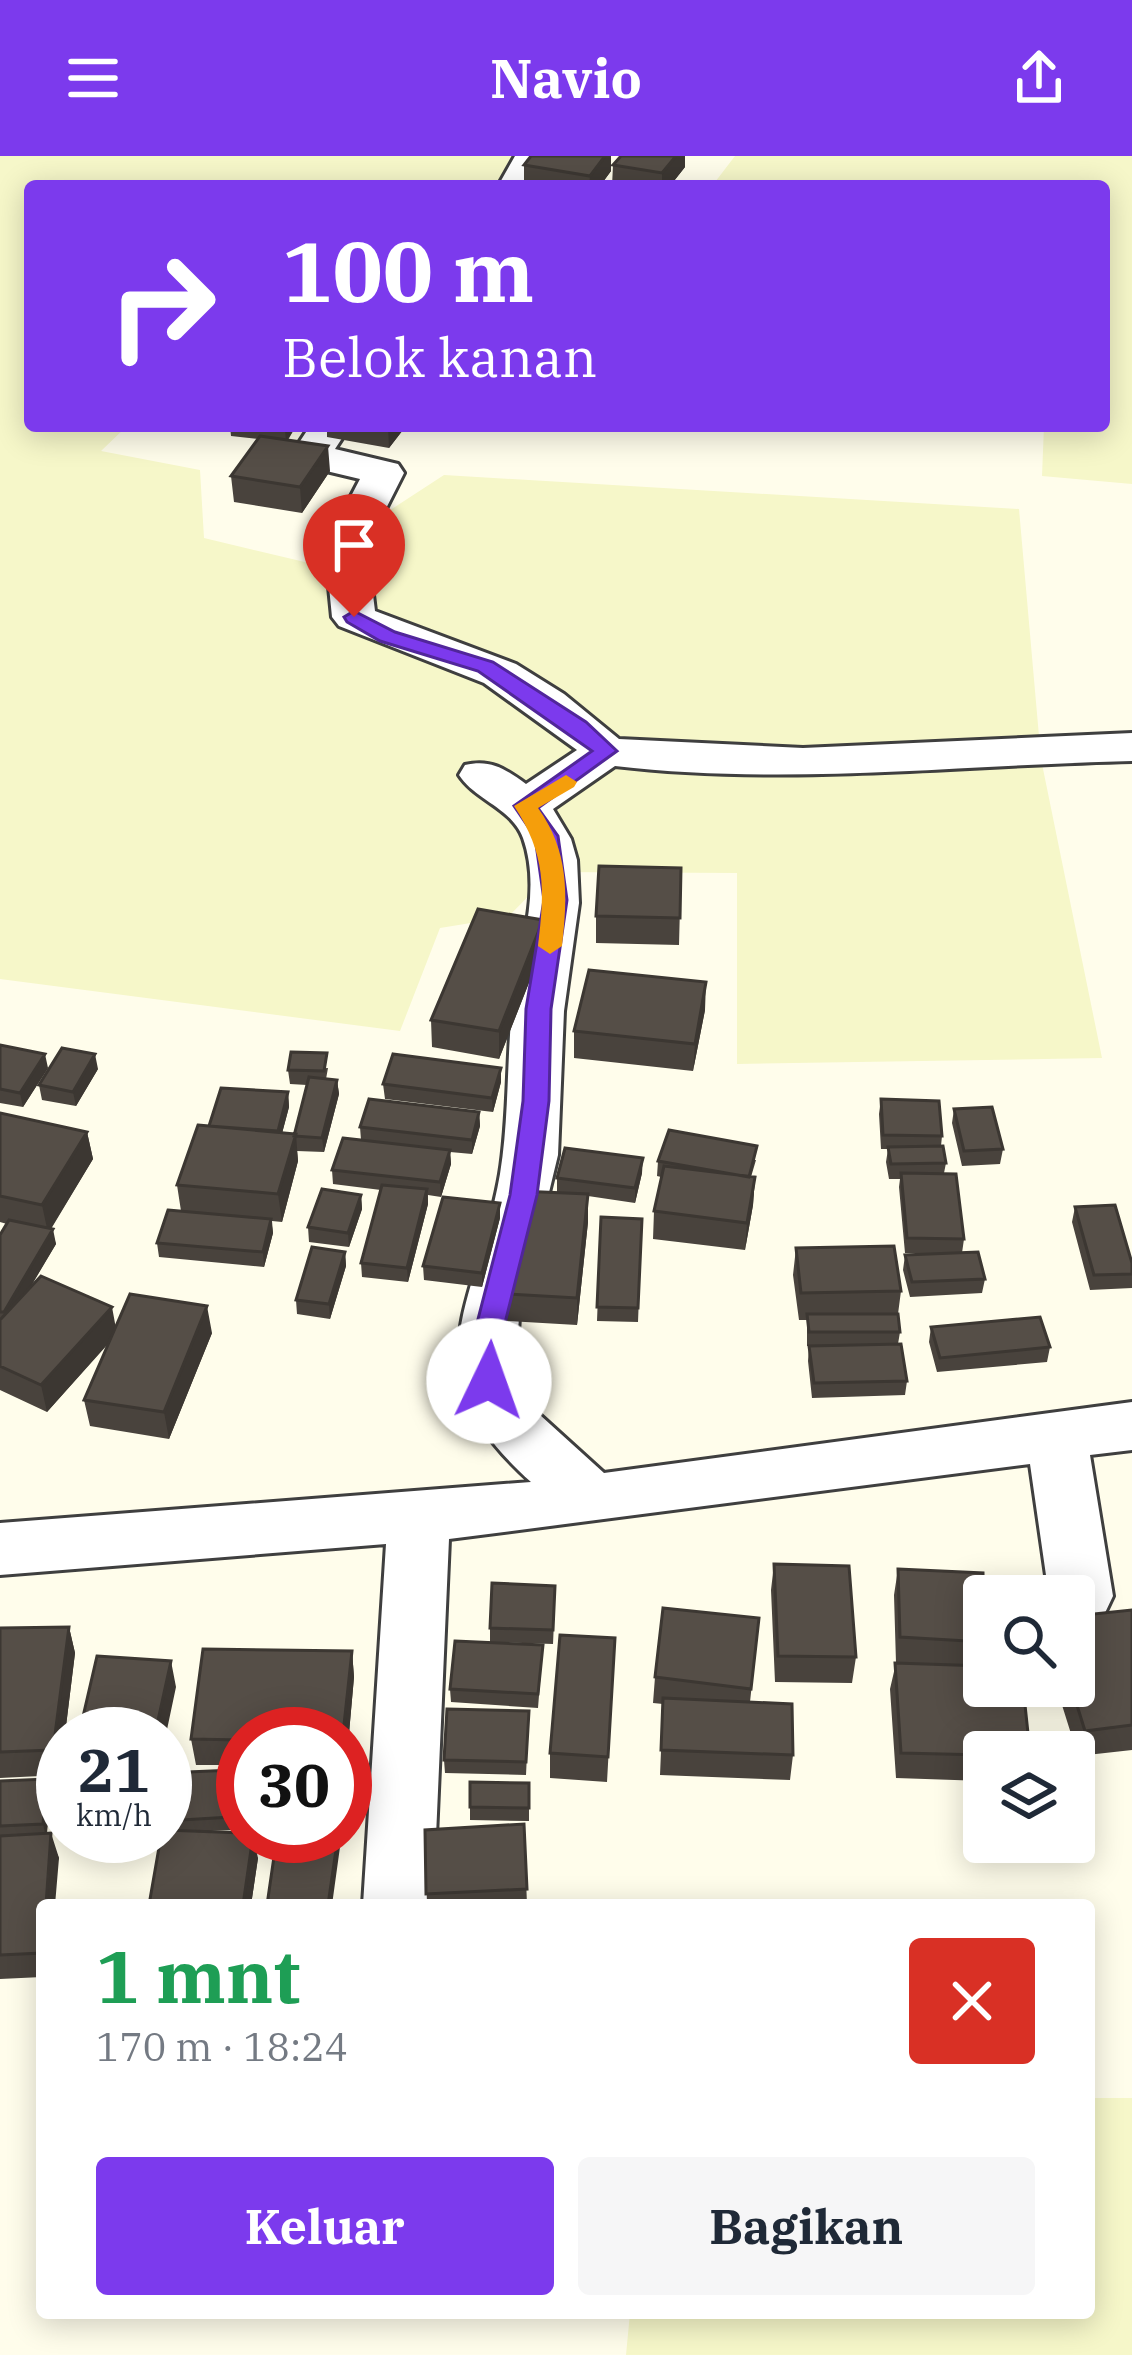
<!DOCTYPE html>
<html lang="id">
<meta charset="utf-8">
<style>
body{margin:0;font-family:"IBM Plex Serif",serif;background:#f6f6f7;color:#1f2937;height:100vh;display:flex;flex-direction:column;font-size:45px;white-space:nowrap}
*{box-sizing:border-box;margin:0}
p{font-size:39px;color:#747a83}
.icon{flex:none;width:66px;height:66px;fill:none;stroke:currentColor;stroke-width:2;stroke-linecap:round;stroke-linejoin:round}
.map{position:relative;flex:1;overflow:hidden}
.side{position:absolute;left:36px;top:1743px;width:1059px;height:420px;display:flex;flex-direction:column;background:#fff;border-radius:12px;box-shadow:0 6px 30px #0003}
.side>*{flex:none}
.banner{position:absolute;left:24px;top:24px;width:1086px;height:252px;border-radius:12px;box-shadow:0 6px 30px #0003;background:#7c3aed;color:#fff;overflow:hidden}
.controls{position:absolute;left:963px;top:1419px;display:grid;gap:24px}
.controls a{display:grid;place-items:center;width:132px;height:132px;border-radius:12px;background:#fff;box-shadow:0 6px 30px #0003;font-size:60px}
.speed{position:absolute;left:36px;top:1551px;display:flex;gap:24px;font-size:60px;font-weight:700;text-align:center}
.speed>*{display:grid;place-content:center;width:156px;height:156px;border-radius:50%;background:#fff;box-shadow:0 6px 30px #0003;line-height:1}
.speed small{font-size:30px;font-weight:400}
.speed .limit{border:18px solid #d22;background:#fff;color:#111}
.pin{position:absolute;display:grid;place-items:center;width:102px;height:102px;color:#fff;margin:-123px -51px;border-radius:50% 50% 50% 0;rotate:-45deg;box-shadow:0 0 12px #0007}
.pin .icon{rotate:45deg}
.me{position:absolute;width:132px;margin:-66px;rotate:3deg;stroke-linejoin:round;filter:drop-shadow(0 0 9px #0008)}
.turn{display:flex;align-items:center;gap:42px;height:252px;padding:0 60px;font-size:54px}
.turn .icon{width:156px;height:156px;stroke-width:2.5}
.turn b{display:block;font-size:84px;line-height:102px}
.round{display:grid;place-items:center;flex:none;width:126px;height:126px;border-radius:12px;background:#f6f6f7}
.headline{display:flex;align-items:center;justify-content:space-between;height:204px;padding:0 60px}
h1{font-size:72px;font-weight:800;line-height:90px;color:#1e9e55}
.primary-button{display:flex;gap:24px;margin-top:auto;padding:24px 60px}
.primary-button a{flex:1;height:138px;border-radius:12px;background:#7c3aed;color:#fff;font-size:48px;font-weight:800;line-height:138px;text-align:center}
.primary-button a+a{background:#f6f6f7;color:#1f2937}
header{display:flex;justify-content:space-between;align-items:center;height:156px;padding:0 60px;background:#7c3aed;color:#fff;font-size:54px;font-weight:800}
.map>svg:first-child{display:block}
</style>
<header><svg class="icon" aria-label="menu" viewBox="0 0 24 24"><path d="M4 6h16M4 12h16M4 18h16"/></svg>Navio<svg class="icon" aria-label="share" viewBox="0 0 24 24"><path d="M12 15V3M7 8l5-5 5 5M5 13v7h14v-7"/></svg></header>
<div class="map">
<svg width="1132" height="2199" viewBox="0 0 1132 2199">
<rect width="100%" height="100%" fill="#fffdeb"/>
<path fill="#f6f7c9" d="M 0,0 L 523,0 L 504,30 L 30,30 L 30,270 L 127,270 L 101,295 L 200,314 L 204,382 L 309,407 L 444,319 L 1019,353 L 1041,603 L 1102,902 L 737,908 L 737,717 L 552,716 L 508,761 L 440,772 L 400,875 L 0,823 Z
M 735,0 L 1132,0 L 1132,328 L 1042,320 L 1044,270 L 1104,270 L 1104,30 L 712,30 Z
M 1089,1942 L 1132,1942 L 1132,2199 L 626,2199 L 630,2157 L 1089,2157 Z"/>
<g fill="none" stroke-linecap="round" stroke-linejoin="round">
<defs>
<path id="minor" d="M 515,0 L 549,0 L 532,30 L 498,30 Z
M 310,270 L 350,270 L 335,293 L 398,308 L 404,317 L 367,390 L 375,455 L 516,508 L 564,538 L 619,583 L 803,592 L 1132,577 L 1132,605 C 959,609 787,630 615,610 L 553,653 L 571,683 L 577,704 L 579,747 L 564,855 L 558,999 L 519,1161 L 516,1207 L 523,1237 L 540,1259 L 604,1317 L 1132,1246 L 1132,1294 L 1090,1299 L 1113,1440 L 1104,1459 L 1074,1464 L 1074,1440 L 1049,1440 L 1030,1308 L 449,1383 L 433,1749 L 363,1749 L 386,1388 L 0,1419 L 0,1367 L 531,1326 C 405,1213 477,1152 500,1018 C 510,958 506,896 514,836 C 522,785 541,733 523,682 C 512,652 475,644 459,619 L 465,609 C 491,603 505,613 526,628 L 577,594 L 484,527 L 339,470 L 332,461 L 325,390 L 360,323 L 297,308 L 291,299 Z"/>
</defs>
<use href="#minor" stroke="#3f3f3f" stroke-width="6"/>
<use href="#minor" fill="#fff" fill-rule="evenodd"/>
</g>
<path fill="#49433d" d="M 531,0 L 611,0 L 611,15 L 600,30 L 524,30 L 524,9 Z
M 621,0 L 685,0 L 685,11 L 670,30 L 612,30 L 613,9 Z
M 230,270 L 296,270 L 288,284 L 330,315 L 302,357 L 234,346 L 231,320 L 258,283 L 231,280 Z
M 327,270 L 406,270 L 389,292 L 327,281 Z
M 681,712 L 679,789 L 596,787 L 596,760 Z
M 543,791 L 499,903 L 432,891 L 431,864 Z
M 705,854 L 693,915 L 574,902 L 574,875 Z
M 0,889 L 48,912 L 23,951 L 0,947 Z
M 328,912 L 326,923 L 337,924 L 339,938 L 324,996 L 297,995 L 298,1005 L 282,1066 L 272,1065 L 273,1077 L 264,1111 L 159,1101 L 157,1087 L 181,1055 L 177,1029 L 209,970 L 288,936 L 289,951 L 282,977 L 295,978 L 307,929 L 290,928 L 288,914 Z
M 501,912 L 501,926 L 493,956 L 385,943 L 383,928 Z
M 98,913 L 76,950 L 42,944 L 39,929 Z
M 881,943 L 942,980 L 941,990 L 946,1007 L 944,1017 L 964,1083 L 962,1097 L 985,1123 L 982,1137 L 910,1141 L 903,1114 L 905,1099 L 951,1097 L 905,1097 L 899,1031 L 900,1023 L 889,1023 L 886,1006 L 888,993 L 881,993 L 879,958 Z
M 954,953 L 1003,993 L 1000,1008 L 962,1010 L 952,967 Z
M 479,956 L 480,970 L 472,998 L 450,996 L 451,1008 L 441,1041 L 428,1039 L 428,1048 L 408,1126 L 362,1121 L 361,1107 L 381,1034 L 333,1028 L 332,1014 L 361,984 L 360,971 Z
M 0,957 L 87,976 L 93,1003 L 51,1073 L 56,1088 L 30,1131 L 116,1171 L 212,1177 L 169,1283 L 90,1270 L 84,1244 L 109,1186 L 47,1256 L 0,1234 L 0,1079 L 7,1068 L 0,1066 Z
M 756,1004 L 751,1021 L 755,1021 L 753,1049 L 745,1094 L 653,1083 L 654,1055 L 661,1021 L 657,1020 L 658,1005 Z
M 642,1017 L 635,1047 L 588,1040 L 588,1066 L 577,1169 L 507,1165 L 506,1138 L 557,1036 L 557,1022 Z
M 361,1039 L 362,1053 L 349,1091 L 309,1086 L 308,1071 Z
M 500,1047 L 500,1062 L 482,1131 L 424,1124 L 423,1110 Z
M 1075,1051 L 1132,1107 L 1132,1132 L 1090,1134 L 1072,1066 Z
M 601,1061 L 642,1063 L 638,1166 L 597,1165 Z
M 796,1092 L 901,1135 L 898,1158 L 900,1176 L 898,1188 L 907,1225 L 905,1239 L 812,1242 L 808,1205 L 809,1190 L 817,1190 L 807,1190 L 807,1164 L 799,1164 L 793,1119 Z
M 345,1096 L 346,1110 L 330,1163 L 297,1158 L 296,1144 Z
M 931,1171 L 1050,1191 L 1047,1206 L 937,1216 L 929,1186 Z
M 774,1408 L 856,1501 L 852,1527 L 775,1526 L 771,1434 Z
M 898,1413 L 984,1440 L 984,1498 L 982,1510 L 984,1625 L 896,1622 L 890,1533 L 896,1507 L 894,1439 Z
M 555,1443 L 553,1488 L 490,1486 L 490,1472 Z
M 1132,1454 L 1132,1594 L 1078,1600 L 1056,1530 L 1074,1530 Z
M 759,1462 L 750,1546 L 793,1599 L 790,1624 L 660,1619 L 663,1548 L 653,1547 L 655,1521 Z
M 69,1471 L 75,1497 L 60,1619 L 0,1622 L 0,1472 Z
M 615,1482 L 607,1626 L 550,1622 L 550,1597 Z
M 543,1489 L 538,1552 L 451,1546 L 450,1533 Z
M 352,1495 L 354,1521 L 346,1611 L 345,1578 L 243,1578 L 243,1609 L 196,1609 L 191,1583 Z
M 529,1555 L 526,1619 L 445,1617 L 444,1604 Z
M 233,1614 L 235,1627 L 234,1674 L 211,1675 L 258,1702 L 251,1749 L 149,1749 L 165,1680 L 165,1617 Z
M 0,1625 L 51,1636 L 47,1677 L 59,1702 L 42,1749 L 42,1821 L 0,1823 Z
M 345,1625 L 362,1640 L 358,1673 L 345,1672 Z
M 529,1627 L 529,1665 L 470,1664 L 470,1651 Z
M 524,1668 L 527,1749 L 427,1749 L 425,1674 Z"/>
<path fill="#3c3732" d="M 605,0 L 611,0 L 611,15 L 600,30 L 589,30 L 590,20 Z
M 676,0 L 685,0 L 685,11 L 670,30 L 662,30 L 662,17 Z
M 287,270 L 296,270 L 286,286 L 285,273 Z
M 388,270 L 406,270 L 389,292 Z
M 328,290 L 330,315 L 302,357 L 300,331 Z
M 543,764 L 543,791 L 499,903 L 499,875 Z
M 706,826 L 705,854 L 693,915 L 695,888 Z
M 45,898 L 48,912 L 23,951 L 20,937 Z
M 95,898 L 98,913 L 76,950 L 73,936 Z
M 501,912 L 501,926 L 493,956 L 492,942 Z
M 337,924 L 339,938 L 324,996 L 322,982 Z
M 288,936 L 289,951 L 279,989 L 278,975 Z
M 479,956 L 480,970 L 472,998 L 472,984 Z
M 87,976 L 93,1003 L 48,1077 L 42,1049 Z
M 296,978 L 298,1005 L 282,1066 L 278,1038 Z
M 450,994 L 451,1008 L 441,1041 L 440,1026 Z
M 643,1002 L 642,1017 L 635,1047 L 635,1032 Z
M 755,1021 L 753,1049 L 745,1094 L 747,1067 Z
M 427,1033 L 428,1048 L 408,1126 L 407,1112 Z
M 588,1038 L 588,1066 L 577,1169 L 577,1142 Z
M 361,1039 L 362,1053 L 349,1091 L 348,1077 Z
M 500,1047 L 500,1062 L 482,1131 L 482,1117 Z
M 271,1063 L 273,1077 L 264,1111 L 263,1096 Z
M 53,1073 L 56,1088 L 7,1171 L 4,1156 Z
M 345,1096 L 346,1110 L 330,1163 L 329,1148 Z
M 207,1150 L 212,1177 L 169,1283 L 164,1256 Z
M 112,1151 L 117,1178 L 47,1256 L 41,1229 Z
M 69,1471 L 75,1497 L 65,1578 L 63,1578 L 60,1619 L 53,1594 Z
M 352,1495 L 354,1521 L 346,1611 L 345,1578 L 343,1578 Z
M 171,1505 L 176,1531 L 165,1583 L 165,1578 L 155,1578 Z
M 233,1614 L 235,1627 L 234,1674 L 231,1661 Z
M 47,1623 L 51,1636 L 46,1681 L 43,1668 Z
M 361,1626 L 362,1640 L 358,1673 L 356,1660 Z
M 51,1677 L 59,1702 L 55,1749 L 46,1749 Z
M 253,1680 L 258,1702 L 251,1749 L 243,1749 Z
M 338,1680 L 340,1691 L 332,1749 L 328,1749 Z"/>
<path fill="#554e47" stroke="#3c3732" stroke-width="3" d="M 531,0 L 605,0 L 590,20 L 524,9 Z
M 621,0 L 676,0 L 662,17 L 613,9 Z
M 260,280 L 328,290 L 300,331 L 231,320 Z
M 599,710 L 681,712 L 680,762 L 596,760 Z
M 478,753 L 543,764 L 499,875 L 431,864 Z
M 589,814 L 706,826 L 695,888 L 574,875 Z
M 0,889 L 45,898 L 20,937 L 0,933 Z
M 62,892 L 95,898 L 73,936 L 39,929 Z
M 291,896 L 327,897 L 324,915 L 288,914 Z
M 393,898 L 501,912 L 492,942 L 383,928 Z
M 309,921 L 337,924 L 322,982 L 294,980 Z
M 221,932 L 288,936 L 278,975 L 209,970 Z
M 369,943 L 479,956 L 472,984 L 360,971 Z
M 881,943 L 939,945 L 942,980 L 883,979 Z
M 992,951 L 1003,993 L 964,995 L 954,953 Z
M 0,957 L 87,976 L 42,1049 L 0,1040 Z
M 198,969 L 296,978 L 278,1038 L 177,1029 Z
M 669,974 L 757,990 L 749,1021 L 658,1005 Z
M 343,982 L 450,994 L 440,1026 L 332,1014 Z
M 943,990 L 946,1007 L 891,1008 L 888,991 Z
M 565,992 L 643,1002 L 635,1032 L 557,1022 Z
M 664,1010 L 755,1021 L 747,1067 L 654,1055 Z
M 901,1017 L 956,1018 L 964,1083 L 907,1082 Z
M 382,1029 L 427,1033 L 407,1112 L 361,1107 Z
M 322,1033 L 361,1039 L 348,1077 L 308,1071 Z
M 519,1035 L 588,1038 L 577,1142 L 506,1138 Z
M 443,1041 L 500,1047 L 482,1117 L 423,1110 Z
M 1115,1049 L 1132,1107 L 1132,1118 L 1094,1119 L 1075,1051 Z
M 168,1054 L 271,1063 L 263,1096 L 157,1087 Z
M 601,1061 L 642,1063 L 638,1152 L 597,1151 Z
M 9,1064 L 53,1073 L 4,1156 L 0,1156 L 0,1079 Z
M 894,1090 L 901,1135 L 801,1137 L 796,1092 Z
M 312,1091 L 345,1096 L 329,1148 L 296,1144 Z
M 978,1096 L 985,1123 L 912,1126 L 905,1099 Z
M 41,1120 L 112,1151 L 41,1229 L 0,1210 L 0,1164 Z
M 130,1138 L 207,1150 L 164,1256 L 84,1244 Z
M 807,1158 L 898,1158 L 900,1176 L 809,1176 Z
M 1040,1161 L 1050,1191 L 940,1202 L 931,1171 Z
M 901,1188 L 907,1225 L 814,1227 L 809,1190 Z
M 774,1408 L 849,1410 L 856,1501 L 778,1500 Z
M 898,1413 L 983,1417 L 984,1486 L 900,1481 Z
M 492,1427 L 555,1430 L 553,1474 L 490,1472 Z
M 663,1452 L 759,1462 L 751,1533 L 655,1521 Z
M 1132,1454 L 1132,1569 L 1085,1575 L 1071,1530 L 1074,1530 L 1074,1460 Z
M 69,1471 L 53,1594 L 0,1596 L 0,1472 Z
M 560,1479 L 615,1482 L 608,1601 L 550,1597 Z
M 455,1485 L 543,1489 L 538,1538 L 450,1533 Z
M 203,1493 L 352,1495 L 343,1578 L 243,1578 L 243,1584 L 191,1583 Z
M 97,1500 L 171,1505 L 155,1578 L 79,1578 Z
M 895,1507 L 984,1510 L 984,1530 L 1023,1530 L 1030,1596 L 984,1596 L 984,1599 L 901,1597 Z
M 663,1542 L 792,1548 L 793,1599 L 661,1594 Z
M 447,1553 L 529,1555 L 526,1606 L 444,1604 Z
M 233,1614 L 231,1661 L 165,1665 L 165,1617 Z
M 47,1623 L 43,1668 L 0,1670 L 0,1625 Z
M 345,1625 L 361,1626 L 356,1660 L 345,1659 Z
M 470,1626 L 529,1627 L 529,1652 L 470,1651 Z
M 524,1668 L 527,1733 L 426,1738 L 425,1674 Z
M 165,1674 L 243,1677 L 243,1680 L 253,1680 L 243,1749 L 149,1749 L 161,1680 L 165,1680 Z
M 51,1677 L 46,1749 L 42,1749 L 42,1797 L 0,1799 L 0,1680 Z
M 277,1680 L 338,1680 L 328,1749 L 267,1749 Z"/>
<path fill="#7c3aed" stroke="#51269a" stroke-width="3" d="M 354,455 L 395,476 L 493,506 L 586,566 L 617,595 L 538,652 L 558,680 L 567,744 L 551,853 L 549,945 L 537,1039 L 504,1171 L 503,1225 L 489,1236 L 475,1225 L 476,1171 L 510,1039 L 523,945 L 526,853 L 544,744 L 535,681 L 514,650 L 592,595 L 478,515 L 380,485 L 347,466 L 344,461 Z"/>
<path fill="#f59e0b" d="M 566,619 L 577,626 L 574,631 L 538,652 C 569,695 568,739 562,790 L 550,798 L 538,790 C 545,734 546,698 514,650 Z"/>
</svg>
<div class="controls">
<a><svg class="icon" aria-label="search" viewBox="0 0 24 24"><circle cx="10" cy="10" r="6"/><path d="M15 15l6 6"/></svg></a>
<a><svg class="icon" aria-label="layers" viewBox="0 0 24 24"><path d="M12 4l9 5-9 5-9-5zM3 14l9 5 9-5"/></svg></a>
</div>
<div class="speed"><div>21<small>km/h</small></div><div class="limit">30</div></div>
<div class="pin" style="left:354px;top:461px;background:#d93025"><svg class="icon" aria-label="arrive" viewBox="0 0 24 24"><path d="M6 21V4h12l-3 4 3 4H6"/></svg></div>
<svg class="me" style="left:489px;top:1225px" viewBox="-20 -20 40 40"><circle r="19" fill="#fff"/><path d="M0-13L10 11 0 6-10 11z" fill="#7c3aed"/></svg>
<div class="banner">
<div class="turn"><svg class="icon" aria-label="right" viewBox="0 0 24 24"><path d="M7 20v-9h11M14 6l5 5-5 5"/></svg><div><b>100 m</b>Belok kanan</div></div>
</div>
<section class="side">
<div class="headline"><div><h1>1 mnt</h1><p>170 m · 18:24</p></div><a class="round" style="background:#d93025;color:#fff"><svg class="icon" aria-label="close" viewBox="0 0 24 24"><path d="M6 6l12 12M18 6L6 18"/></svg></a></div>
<div class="primary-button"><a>Keluar</a><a>Bagikan</a></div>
</section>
</div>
